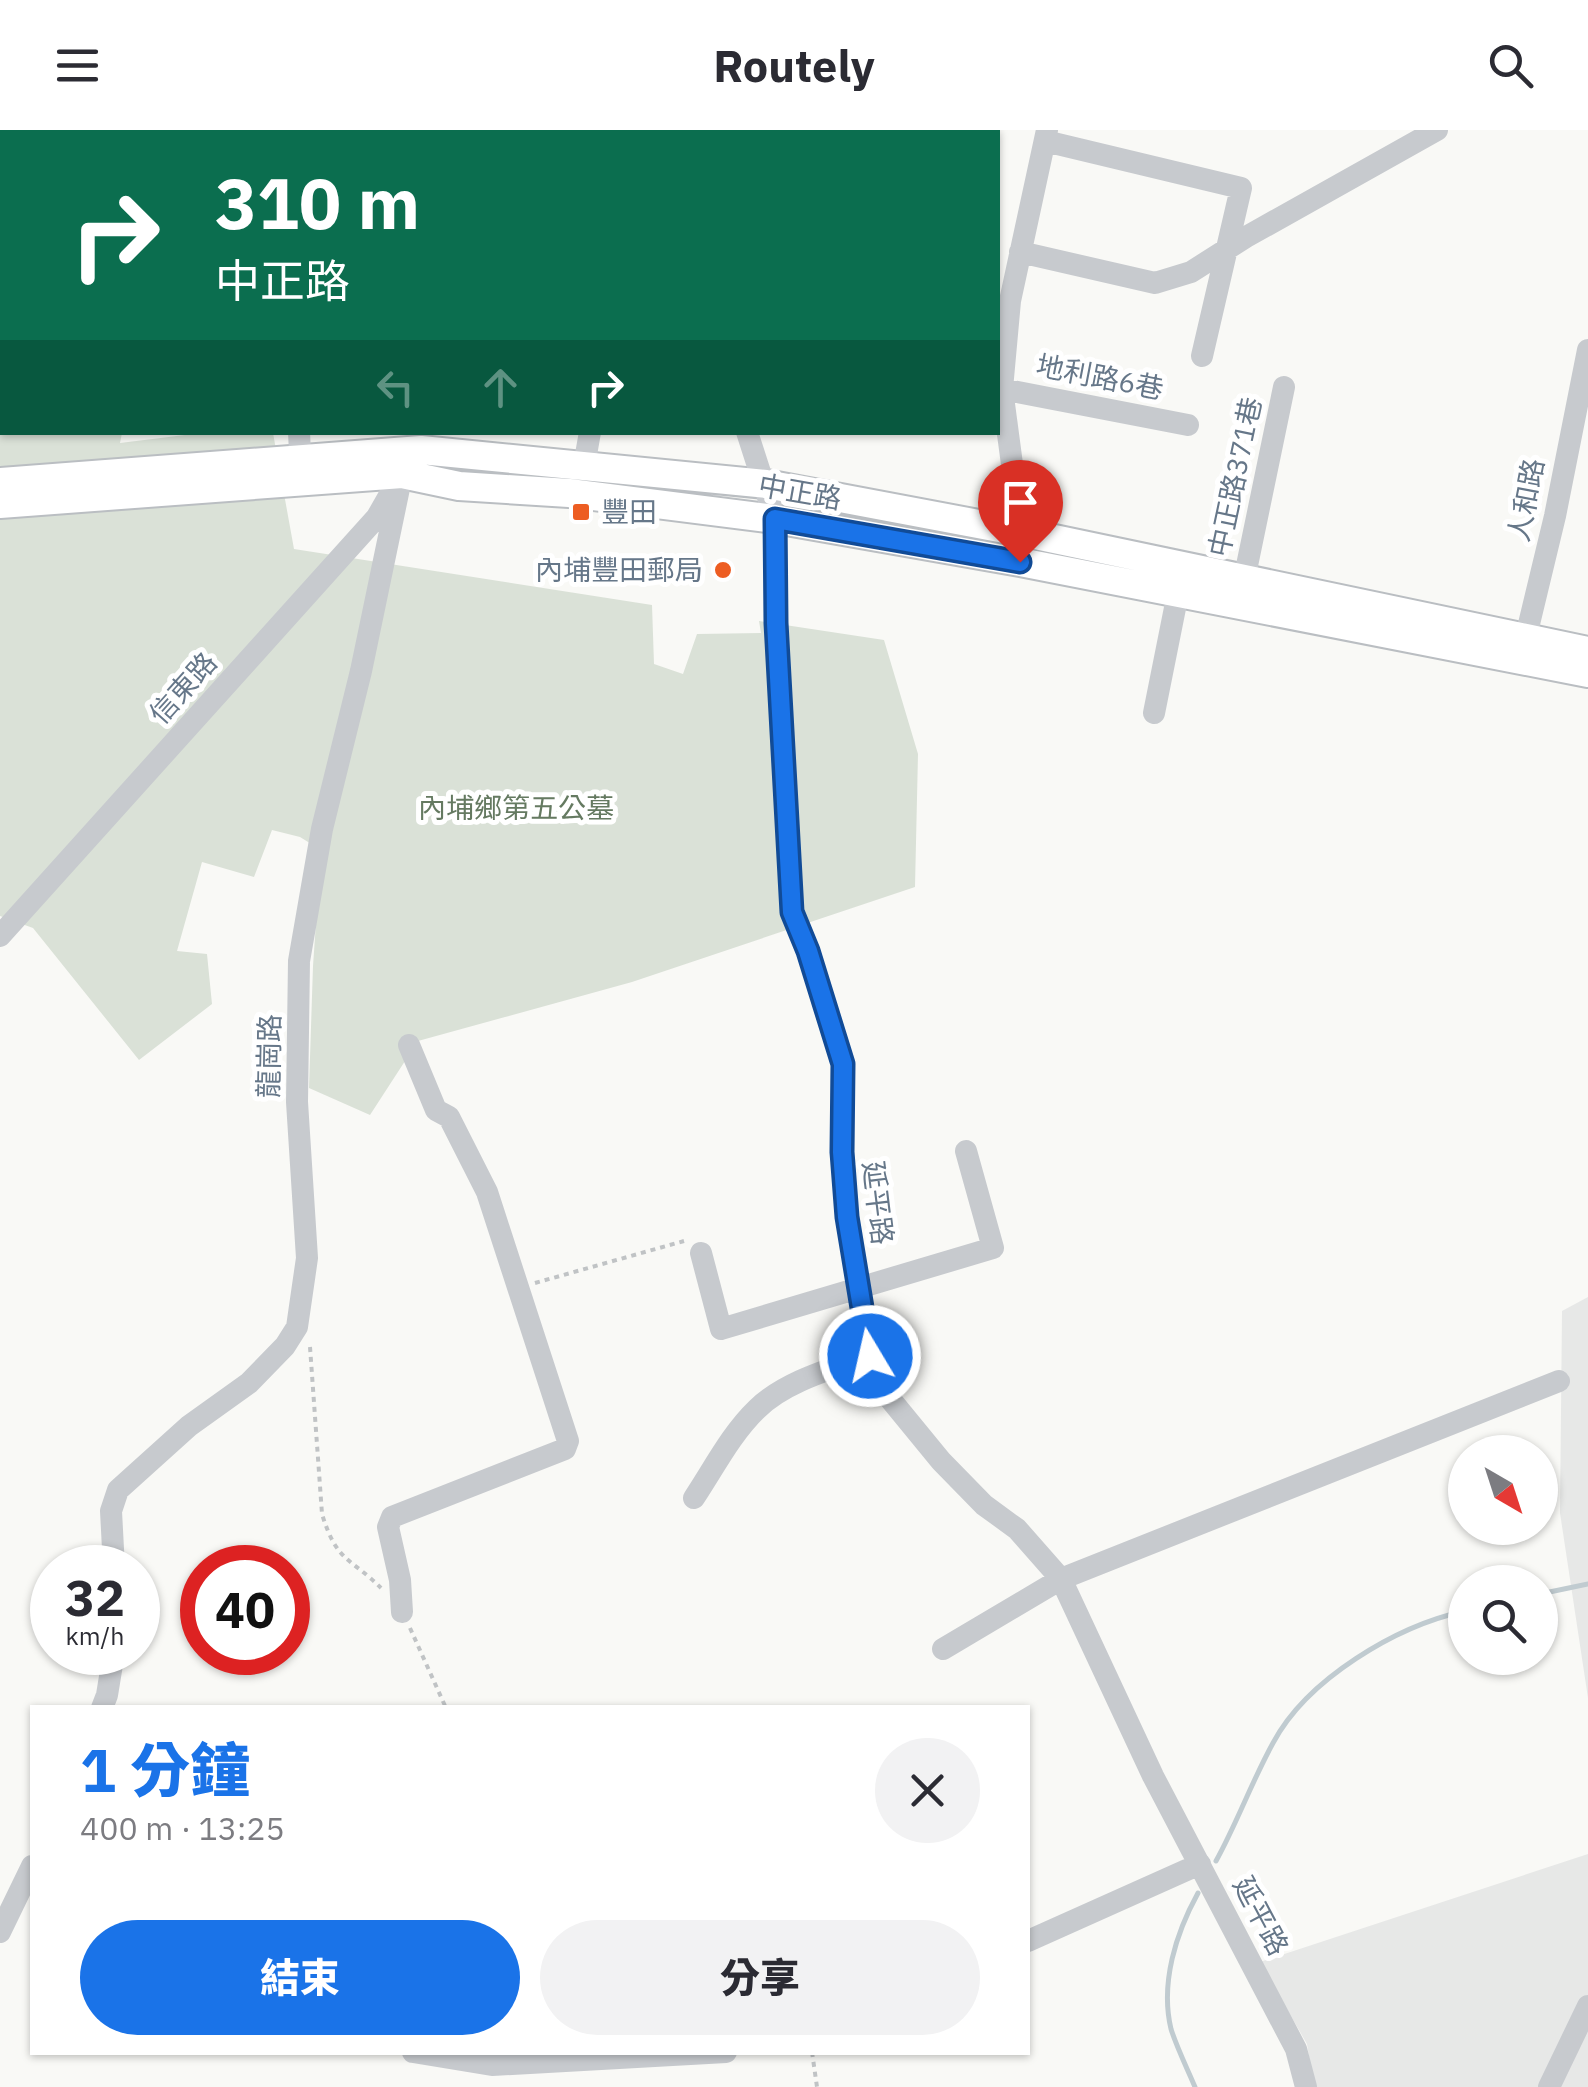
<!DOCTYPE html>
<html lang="zh-TW">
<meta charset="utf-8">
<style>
body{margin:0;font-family:"IBM Plex Sans","Noto Sans TC",sans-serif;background:#f2f2f3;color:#2b2b33;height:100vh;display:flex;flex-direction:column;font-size:38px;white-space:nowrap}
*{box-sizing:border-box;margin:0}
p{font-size:32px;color:#7c7c81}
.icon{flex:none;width:55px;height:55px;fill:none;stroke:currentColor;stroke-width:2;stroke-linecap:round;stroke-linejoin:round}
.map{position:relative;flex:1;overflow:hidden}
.side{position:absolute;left:30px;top:1575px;width:1000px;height:350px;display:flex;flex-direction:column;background:#fff;border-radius:0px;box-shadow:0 2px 8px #0004}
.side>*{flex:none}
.banner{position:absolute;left:0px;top:0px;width:1000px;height:305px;box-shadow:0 2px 8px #0004;background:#0b6e4f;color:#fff;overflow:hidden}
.needle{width:65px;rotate:141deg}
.fabs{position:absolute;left:1448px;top:1305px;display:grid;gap:20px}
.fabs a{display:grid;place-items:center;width:110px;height:110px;border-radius:50%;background:#fff;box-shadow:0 2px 8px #0004;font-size:50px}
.speed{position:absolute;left:30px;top:1415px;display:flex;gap:20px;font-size:50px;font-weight:700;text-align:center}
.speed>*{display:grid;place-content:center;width:130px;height:130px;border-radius:50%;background:#fff;box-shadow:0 2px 8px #0004;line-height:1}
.speed small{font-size:25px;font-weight:400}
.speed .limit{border:15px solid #d22;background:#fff;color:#111}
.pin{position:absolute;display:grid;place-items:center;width:85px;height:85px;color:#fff;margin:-102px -42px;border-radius:50% 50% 50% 0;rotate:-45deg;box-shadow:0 0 10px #0007}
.pin .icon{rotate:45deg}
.me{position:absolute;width:110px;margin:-55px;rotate:351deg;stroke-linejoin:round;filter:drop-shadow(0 0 8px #0008)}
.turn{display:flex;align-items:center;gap:35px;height:210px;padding:0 50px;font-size:45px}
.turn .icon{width:130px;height:130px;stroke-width:2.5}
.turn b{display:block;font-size:70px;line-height:85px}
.lanes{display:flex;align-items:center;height:95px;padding:0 50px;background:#0003;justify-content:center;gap:50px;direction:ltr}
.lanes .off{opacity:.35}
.round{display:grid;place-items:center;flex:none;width:105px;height:105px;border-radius:52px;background:#f2f2f3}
.headline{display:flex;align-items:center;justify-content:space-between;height:170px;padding:0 50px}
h1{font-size:60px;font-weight:800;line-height:75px;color:#1a73e8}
.cta{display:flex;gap:20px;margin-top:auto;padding:20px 50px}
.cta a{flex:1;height:115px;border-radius:60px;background:#1a73e8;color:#fff;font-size:40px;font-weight:800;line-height:115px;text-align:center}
.cta a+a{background:#f2f2f3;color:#2b2b33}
header{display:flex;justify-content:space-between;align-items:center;height:130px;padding:0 50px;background:#fff;font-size:45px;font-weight:800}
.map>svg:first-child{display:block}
</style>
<header><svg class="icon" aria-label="menu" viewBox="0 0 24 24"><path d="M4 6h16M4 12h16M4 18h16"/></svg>Routely<svg class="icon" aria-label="search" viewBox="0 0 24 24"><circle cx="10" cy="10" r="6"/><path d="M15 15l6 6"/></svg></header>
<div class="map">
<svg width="1588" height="1957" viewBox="0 0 1588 1957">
<rect width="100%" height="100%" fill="#f9f9f6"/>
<path fill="#e7e8e7" d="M 1588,1167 L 1588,1568 L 1560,1383 L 1562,1181 Z
M 1588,1724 L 1588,1957 L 1314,1957 L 1307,1914 L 1260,1832 Z"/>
<path fill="#dae1d7" d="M 0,0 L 162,2 L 2,2 L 2,302 L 122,303 L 120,313 L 201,303 L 273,303 L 294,419 L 652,475 L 654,534 L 683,544 L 697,504 L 761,503 L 759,491 L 884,510 L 918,624 L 915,757 L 632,852 L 418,911 L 370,985 L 309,958 L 313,836 L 321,720 L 300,707 L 272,700 L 254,747 L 202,732 L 177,821 L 207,824 L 212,874 L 139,930 L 33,798 L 0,786 Z"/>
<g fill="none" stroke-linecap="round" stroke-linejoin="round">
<path stroke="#c0cbd0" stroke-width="5" d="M 1540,1464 L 1588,1454
M 1216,1731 C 1237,1693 1252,1651 1273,1613 C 1307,1549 1396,1496 1465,1481
M 1195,1957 C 1187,1938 1177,1918 1171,1899 C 1160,1853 1176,1803 1198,1763"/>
<defs>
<path id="major" d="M 0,352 L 421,320 L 766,354 L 1021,402 L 1588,521
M 0,374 L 402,344 L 459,356 L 569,363 L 775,389 L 1020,432 L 1588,543"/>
</defs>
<use href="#major" stroke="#babec2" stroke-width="32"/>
<path stroke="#c0c3c5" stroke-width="4" stroke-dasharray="5 5" stroke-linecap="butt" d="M 535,1153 L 684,1111
M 310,1217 L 322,1384 C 337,1433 350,1427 381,1458
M 410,1498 L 446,1578
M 812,1922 L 817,1957"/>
<path stroke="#c7cace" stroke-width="22" d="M 236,0 L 237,2
M 493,0 L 495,2
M 717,0 L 718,2
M 381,2 L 384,0
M 566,2 L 568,0
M 1045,11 L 1241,58 L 1202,226
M 1020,122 L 1155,153 L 1191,142 L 1246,107 L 1437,0
M 1002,259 L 1188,295
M 299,302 L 301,344
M 747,302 L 775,389 L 776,493 L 793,782 L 809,821 L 843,935 L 842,1021 L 847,1087 L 870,1225 L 882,1259 L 941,1331 L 984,1375 L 1017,1399 L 1061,1449 L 1153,1646 L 1296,1919 L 1306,1957
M 584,336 L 590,302
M 1021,402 L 1002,259 L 1010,171 L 1047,0
M 1244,450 L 1284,257
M 1522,523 L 1555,386 L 1588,220
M 1154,583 L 1178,463
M 0,806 L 377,387 L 393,359
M 701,1123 L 721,1199 L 993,1118 L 966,1021
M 694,1368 C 714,1338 731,1304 757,1279 C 785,1251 834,1238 870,1225
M 114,1438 L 111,1381 L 118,1360 L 189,1296 L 249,1253 L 285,1216 L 297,1197 L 307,1128 L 297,972 L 299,831 L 322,699 L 361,541 L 402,344
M 402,1482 L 400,1450 L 388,1397 L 392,1387 L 565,1319 L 568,1311 L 487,1062 L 449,987 L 436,980 L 409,915
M 943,1519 L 1061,1449 L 1559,1251
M 102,1578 L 107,1565 L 114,1522
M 0,1802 L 32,1736
M 1028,1811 L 1200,1734
M 413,1922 L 492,1935 L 726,1922
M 1549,1957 L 1588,1876"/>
<use href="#major" stroke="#fff" stroke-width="28"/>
</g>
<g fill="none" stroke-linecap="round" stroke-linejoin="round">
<defs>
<path id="route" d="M 870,1226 L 847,1087 L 842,1022 L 843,934 L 808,821 L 792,782 L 776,493 L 775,389 L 1020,432"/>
</defs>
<use href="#route" stroke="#114b97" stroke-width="25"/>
<use href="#route" stroke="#1a73e8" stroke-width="18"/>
</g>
<g fill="#ed5d22" stroke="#fff" stroke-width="4">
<rect x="571" y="372" width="20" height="20" rx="5"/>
<circle cx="723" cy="440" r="10"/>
</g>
<g text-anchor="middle" stroke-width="10" stroke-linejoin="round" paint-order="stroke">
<g font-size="28" fill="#667789" stroke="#fff">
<text transform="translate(1100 247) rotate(11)" y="10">地利路6巷</text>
<text transform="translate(1235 347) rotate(-78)" y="10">中正路371巷</text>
<text transform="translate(800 362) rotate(10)" y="10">中正路</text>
<text transform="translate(1526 370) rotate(-79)" y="10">人和路</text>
<text transform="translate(183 558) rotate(-48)" y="10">信東路</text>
<text transform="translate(269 926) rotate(-89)" y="10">龍崗路</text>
<text transform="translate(878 1073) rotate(83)" y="10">延平路</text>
<text transform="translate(1261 1786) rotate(62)" y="10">延平路</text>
</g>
<g font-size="28" fill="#667789" stroke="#fff" text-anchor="start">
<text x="601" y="392">豐田</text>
<text x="703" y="450" text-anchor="end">內埔豐田郵局</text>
</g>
<g font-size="28" fill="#657a61" stroke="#fff">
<text x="516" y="688">內埔鄉第五公墓</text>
</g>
</g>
</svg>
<div class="fabs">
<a><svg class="needle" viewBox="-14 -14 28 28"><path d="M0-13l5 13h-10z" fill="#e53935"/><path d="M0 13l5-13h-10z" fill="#7c7c81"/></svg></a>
<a><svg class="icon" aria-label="search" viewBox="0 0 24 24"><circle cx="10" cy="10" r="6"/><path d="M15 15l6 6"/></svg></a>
</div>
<div class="speed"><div>32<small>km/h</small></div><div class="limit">40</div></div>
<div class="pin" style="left:1020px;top:432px;background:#d93025"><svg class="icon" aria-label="arrive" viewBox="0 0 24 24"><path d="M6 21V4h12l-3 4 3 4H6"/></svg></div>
<svg class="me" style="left:870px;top:1226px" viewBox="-20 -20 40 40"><circle r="17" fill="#1a73e8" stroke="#fff" stroke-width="3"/><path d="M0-11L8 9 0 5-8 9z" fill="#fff"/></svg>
<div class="banner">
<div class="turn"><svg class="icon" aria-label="right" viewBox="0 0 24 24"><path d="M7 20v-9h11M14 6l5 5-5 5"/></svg><div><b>310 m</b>中正路</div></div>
<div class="lanes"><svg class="icon off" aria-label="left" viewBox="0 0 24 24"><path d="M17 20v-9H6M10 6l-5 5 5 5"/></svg><svg class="icon off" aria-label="ahead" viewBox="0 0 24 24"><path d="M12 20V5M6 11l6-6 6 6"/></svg><svg class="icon" aria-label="right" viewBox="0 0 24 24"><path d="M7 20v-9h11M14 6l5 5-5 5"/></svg></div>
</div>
<section class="side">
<div class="headline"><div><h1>1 分鐘</h1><p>400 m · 13:25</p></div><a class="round"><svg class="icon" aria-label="close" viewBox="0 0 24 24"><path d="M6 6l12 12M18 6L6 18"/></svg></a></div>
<div class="cta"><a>結束</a><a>分享</a></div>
</section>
</div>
